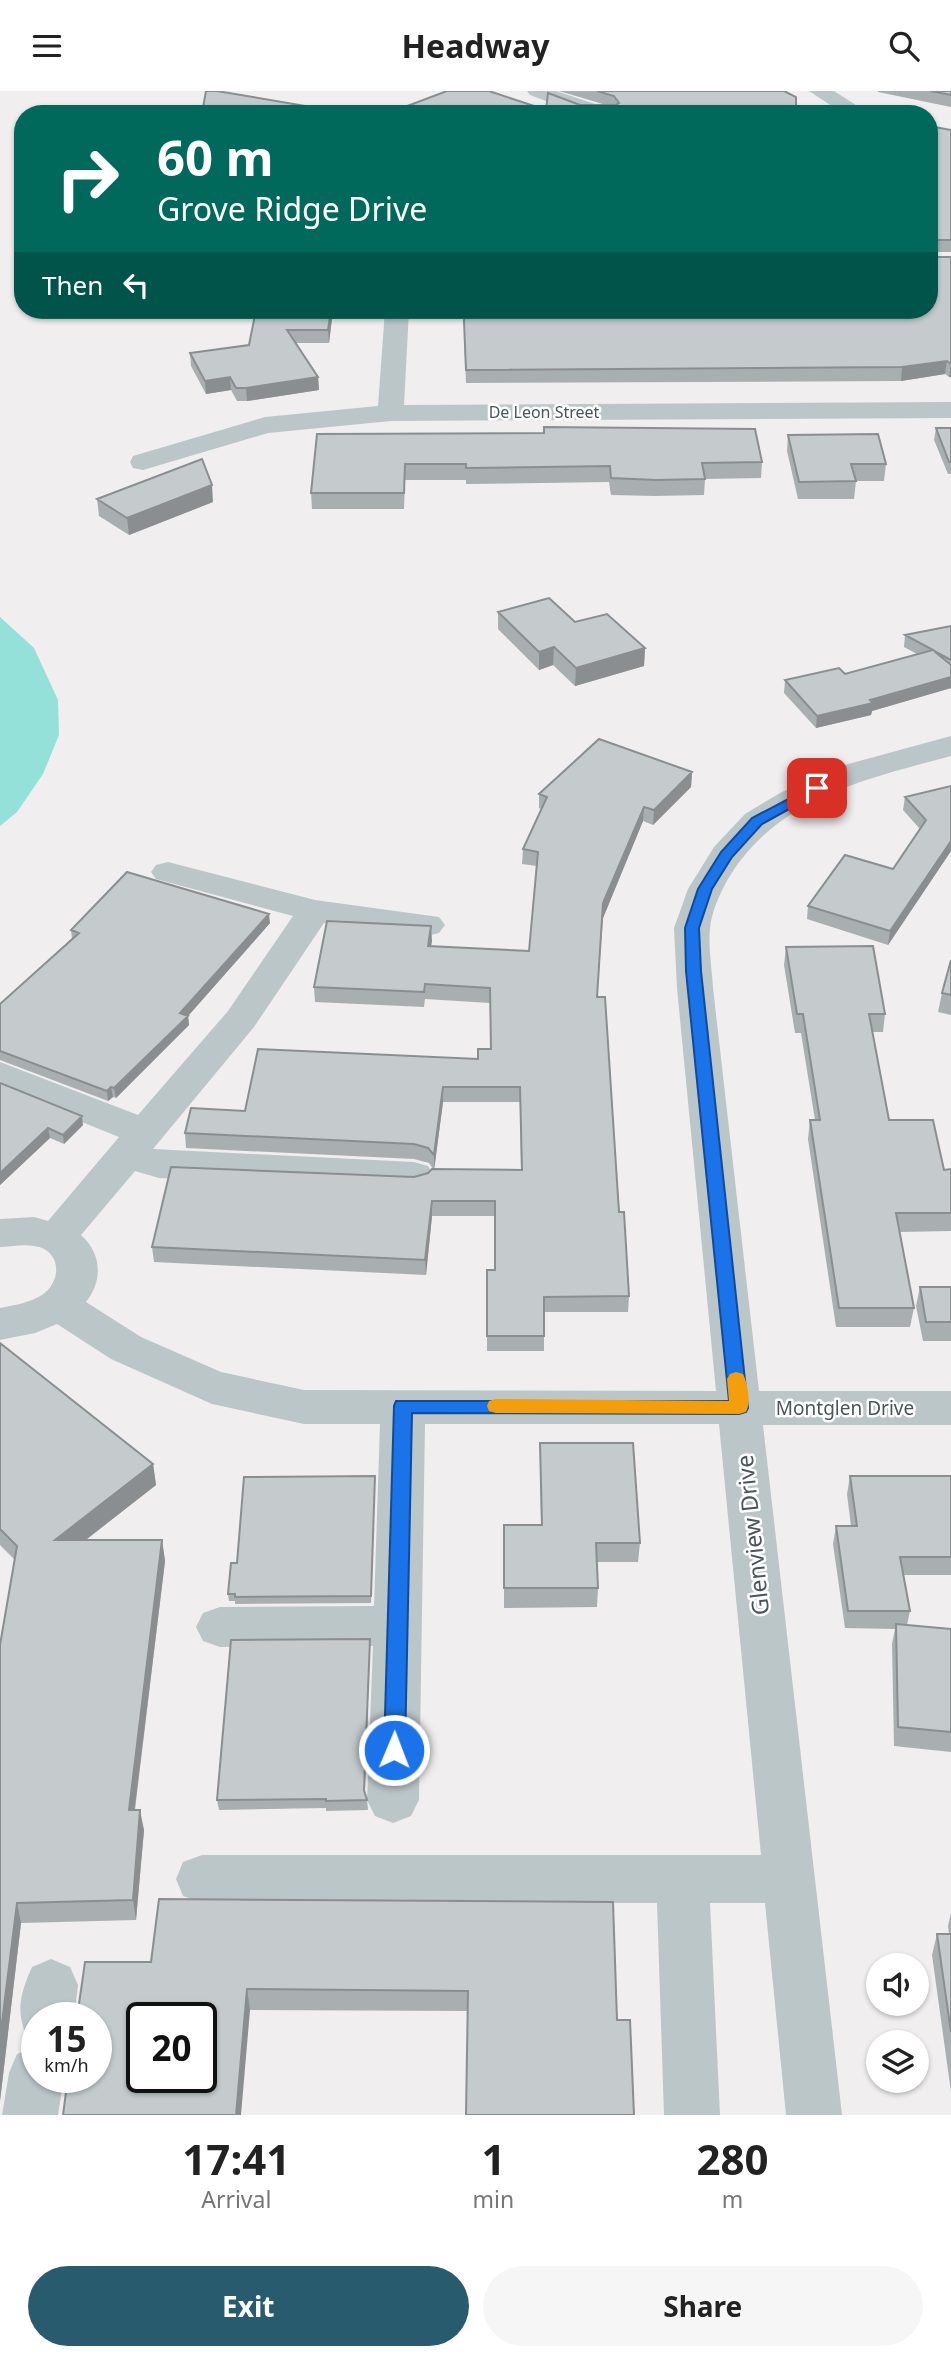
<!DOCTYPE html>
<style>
body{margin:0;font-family:"Noto Sans",sans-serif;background:#f6f6f6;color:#222;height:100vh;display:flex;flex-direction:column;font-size:26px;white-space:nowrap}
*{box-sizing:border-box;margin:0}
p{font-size:23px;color:#767676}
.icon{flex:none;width:38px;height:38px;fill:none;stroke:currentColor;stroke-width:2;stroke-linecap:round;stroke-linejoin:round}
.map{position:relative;height:2024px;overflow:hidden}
.drawer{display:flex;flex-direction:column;background:#fff;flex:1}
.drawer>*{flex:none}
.hud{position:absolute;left:14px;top:14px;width:924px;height:214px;border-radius:28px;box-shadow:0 2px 5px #0004;background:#00695c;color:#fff;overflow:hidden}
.fabs{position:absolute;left:866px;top:1862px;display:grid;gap:14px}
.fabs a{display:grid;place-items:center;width:63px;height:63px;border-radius:50%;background:#fff;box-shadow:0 2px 5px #0004;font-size:35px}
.speed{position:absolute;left:21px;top:1911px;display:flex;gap:14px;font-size:35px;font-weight:700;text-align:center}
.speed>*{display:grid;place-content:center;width:91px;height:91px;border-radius:50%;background:#fff;box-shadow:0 2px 5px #0004;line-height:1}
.speed small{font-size:18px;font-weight:400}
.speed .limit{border:4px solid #111;border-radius:10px;background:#fff;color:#111}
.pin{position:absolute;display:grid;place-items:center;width:60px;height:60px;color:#fff;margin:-30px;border-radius:14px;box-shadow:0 4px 10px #0006}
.me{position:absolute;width:77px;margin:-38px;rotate:1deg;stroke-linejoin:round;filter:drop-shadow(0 0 5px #0008)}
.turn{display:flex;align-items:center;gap:24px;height:147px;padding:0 28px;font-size:32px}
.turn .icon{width:91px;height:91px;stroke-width:2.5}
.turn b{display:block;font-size:49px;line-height:60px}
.then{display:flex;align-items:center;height:66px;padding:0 28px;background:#0003;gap:14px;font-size:26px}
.eta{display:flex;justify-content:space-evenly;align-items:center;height:119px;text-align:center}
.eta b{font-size:42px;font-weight:700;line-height:49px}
.action{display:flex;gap:14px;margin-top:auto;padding:14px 28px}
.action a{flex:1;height:80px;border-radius:42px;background:#285b6d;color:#fff;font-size:28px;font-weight:700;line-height:80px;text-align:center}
.action a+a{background:#f6f6f6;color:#222}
header{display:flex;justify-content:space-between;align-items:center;height:91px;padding:0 28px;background:#fff;font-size:32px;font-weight:700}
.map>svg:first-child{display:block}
</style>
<header><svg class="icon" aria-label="menu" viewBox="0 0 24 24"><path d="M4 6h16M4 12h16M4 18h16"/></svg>Headway<svg class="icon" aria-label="search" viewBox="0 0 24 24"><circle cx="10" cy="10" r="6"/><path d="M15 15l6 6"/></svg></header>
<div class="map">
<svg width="951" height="2024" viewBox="0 0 951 2024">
<rect width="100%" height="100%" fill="#f0eeef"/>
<path fill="#93e1d9" d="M 0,526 L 34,557 L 58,609 L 59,644 L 43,683 L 17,721 L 0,735 Z"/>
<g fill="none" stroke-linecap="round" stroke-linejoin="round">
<path fill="#bbc6c9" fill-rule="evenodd" d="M 527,0 L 556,0 L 613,19 L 616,23 L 581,23 L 530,4 Z
M 809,0 L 834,0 L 870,23 L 844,23 Z
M 385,219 L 409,219 L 404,314 L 951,311 L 951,327 L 391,330 L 268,342 L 143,379 L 133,377 L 130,371 L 133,365 L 265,326 L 378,315 Z
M 951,645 L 951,665 C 866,688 776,707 728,788 C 720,802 711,822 710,838 C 708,857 712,878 713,897 L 759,1300 L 951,1300 L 951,1334 L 763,1334 L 842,2024 L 786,2024 L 765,1812 L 710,1812 L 720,2024 L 664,2024 L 657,1812 L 202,1812 L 183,1805 L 176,1788 L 183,1771 L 202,1764 L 761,1764 L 719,1333 L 425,1333 L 419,1709 L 411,1725 L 393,1732 L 375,1725 L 367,1709 L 373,1555 L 220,1556 L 203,1550 L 196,1536 L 203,1522 L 220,1516 L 374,1515 L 380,1333 L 304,1333 L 212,1313 L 111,1268 L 57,1233 L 35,1242 L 0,1249 L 0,1217 C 15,1214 29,1212 42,1204 C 63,1190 61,1158 34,1155 C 23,1153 11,1156 0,1156 L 0,1128 L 34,1126 L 48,1130 L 119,1046 L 0,998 L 0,971 L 138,1024 L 228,920 L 293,825 L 156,788 L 151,781 L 156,774 L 168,771 L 315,809 L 439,826 L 445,834 L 439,842 L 427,845 L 324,832 L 254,936 L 153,1058 L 414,1071 L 428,1075 L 434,1085 L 428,1095 L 414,1099 L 159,1087 L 135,1080 L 81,1144 C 102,1163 103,1189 86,1211 L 141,1246 L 221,1281 L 304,1299 L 716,1300 L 677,897 L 674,837 L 688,798 L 714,756 L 745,723 L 780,702 L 830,678 Z
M 51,1868 L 70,1876 L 78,1894 L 74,1927 L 37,1927 L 37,1950 L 27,1946 C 15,1920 21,1901 32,1876 Z
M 37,1955 L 37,1986 L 64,1986 L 58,2024 L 2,2024 L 9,1982 L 17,1963 Z"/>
</g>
<path fill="#a9afb0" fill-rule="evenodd" d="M 559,0 L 784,0 L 796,23 L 546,19 L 580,14 L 606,14 Z
M 878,0 L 951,0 L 951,16 L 878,1 Z
M 929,35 L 951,39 L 951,161 L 929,161 Z
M 951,166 L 951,286 L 949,286 L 945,283 L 901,290 L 466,292 L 464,243 L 465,219 Z
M 333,219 L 329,252 L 296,252 L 318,286 L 319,299 L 247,310 L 237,310 L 231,299 L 206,303 L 191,275 L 190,262 L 249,254 Z
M 544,336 L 762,371 L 761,387 L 705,388 L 704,404 L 655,405 L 611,404 L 609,391 L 466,393 L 466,389 L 405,389 L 404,418 L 312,418 L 311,402 L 317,343 L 544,342 Z
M 936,337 L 951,337 L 951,383 L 948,383 L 934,349 Z
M 788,344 L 886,373 L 884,390 L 856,390 L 854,408 L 798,408 L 787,360 Z
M 97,408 L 213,411 L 129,444 L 99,425 Z
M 498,521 L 575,531 L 645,557 L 644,575 L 575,595 L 553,574 L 539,579 L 498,538 Z
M 951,535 L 951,597 L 872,620 L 871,624 L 816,637 L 784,602 L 785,589 L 845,583 L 917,563 L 904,556 L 905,544 Z
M 692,681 L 691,696 L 653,734 L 643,730 L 603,827 L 597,906 L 629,1205 L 628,1221 L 544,1221 L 544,1260 L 487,1260 L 487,1179 L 495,1179 L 495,1125 L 432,1125 L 426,1184 L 154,1171 L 152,1156 L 428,1082 L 433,1078 L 429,1072 L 414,1068 L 186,1057 L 185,1042 L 245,1020 L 478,968 L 491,958 L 490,912 L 425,908 L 424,916 L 315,911 L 314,896 L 431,835 L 431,855 L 529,860 L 537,775 L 522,773 L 523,758 L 541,718 L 539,717 L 539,703 ZM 443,1011 L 520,1011 L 521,1079 L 434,1078 Z
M 951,695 L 951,760 L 888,854 L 807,828 L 808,815 L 893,778 L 920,738 L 903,719 L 905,706 Z
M 270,832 L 188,925 L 189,934 L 116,1007 L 113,1006 L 108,1010 L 0,969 L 0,913 L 72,848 L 71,839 Z
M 786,856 L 885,923 L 883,941 L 872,941 L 889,1029 L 944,1079 L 951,1078 L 951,1140 L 900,1141 L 914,1217 L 910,1236 L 836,1236 L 808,1048 L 810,1029 L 815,1029 L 801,942 L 795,942 L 784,874 Z
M 951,869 L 951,924 L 938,921 L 942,902 Z
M 0,992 L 83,1034 L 64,1053 L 50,1047 L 0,1094 Z
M 920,1196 L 951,1196 L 951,1250 L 923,1250 L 916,1215 Z
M 0,1252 L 153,1373 L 156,1394 L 85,1449 L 162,1449 L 165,1470 L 135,1719 L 144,1739 L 136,1829 L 21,1832 L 0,2010 L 15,1469 L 0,1454 Z
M 540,1352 L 640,1452 L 638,1471 L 597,1471 L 598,1497 L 597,1516 L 504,1517 L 504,1434 L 541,1434 Z
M 850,1385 L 951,1385 L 951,1484 L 903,1484 L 910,1520 L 907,1534 L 951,1538 L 951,1661 L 894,1655 L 892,1553 L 895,1538 L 845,1537 L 833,1453 L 836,1435 L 851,1435 L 847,1403 Z
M 375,1393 L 371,1512 L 235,1513 L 235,1510 L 229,1510 L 228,1503 L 237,1472 Z
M 370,1548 L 365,1702 L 367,1709 L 368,1719 L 326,1720 L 326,1717 L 219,1719 L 217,1709 Z
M 159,1808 L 617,1929 L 467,1920 L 250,1919 L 151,1871 Z
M 951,1822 L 951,2001 L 932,1864 L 937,1843 L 949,1843 L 948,1835 Z"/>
<path fill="#8a8e90" d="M 331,219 L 333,219 L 329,252 L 328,239 Z
M 947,270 L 945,283 L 901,290 L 902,276 Z
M 951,273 L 951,286 L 949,286 Z
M 230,286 L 231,299 L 206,303 L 205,290 Z
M 318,286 L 319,299 L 247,310 L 246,297 Z
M 212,394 L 213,411 L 129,444 L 127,427 Z
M 554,556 L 553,574 L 539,579 L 539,561 Z
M 645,557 L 644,575 L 575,595 L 576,577 Z
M 951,586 L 951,597 L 872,620 L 871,624 L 816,637 L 817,625 Z
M 692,681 L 691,696 L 653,734 L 654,719 Z
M 644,716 L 643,730 L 603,827 L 603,812 Z
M 951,750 L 951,760 L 888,854 L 890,840 Z
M 269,823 L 270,832 L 188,925 L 189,934 L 116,1007 L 114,997 Z
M 431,835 L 432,850 L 429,870 L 428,855 Z
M 111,996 L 113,1006 L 108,1010 L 107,1000 Z
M 443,996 L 443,1011 L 434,1080 L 434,1064 Z
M 82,1025 L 83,1034 L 64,1053 L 63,1044 Z
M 48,1037 L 50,1047 L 0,1094 L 0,1082 Z
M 432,1110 L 432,1125 L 426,1184 L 425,1169 Z
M 153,1373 L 156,1394 L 59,1470 L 55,1449 Z
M 162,1449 L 165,1470 L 132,1739 L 129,1719 Z
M 370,1548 L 370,1558 L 364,1709 L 364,1699 Z
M 140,1719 L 144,1739 L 136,1829 L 133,1809 Z
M 17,1812 L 21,1832 L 0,2010 L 0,1947 Z
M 247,1898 L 250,1919 L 241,2024 L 236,2024 Z"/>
<path fill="#c5cbcd" stroke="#8a8e90" stroke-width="2" fill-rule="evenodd" d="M 206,0 L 217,0 L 335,20 L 331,23 L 206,23 L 202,22 Z
M 447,0 L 489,0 L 546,19 L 548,2 L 580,14 L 616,14 L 619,12 L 614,5 L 597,0 L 784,0 L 796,6 L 796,23 L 386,23 Z
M 931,0 L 951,0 L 951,4 Z
M 929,35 L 951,39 L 951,149 L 929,149 Z
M 929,166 L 951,166 L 951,273 L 947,270 L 902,276 L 466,279 L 464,230 L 465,219 L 929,219 Z
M 256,219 L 331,219 L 328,239 L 287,239 L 318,286 L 246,297 L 236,297 L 230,286 L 205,290 L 190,262 L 249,254 Z
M 544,336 L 755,338 L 762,371 L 702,372 L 705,388 L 656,389 L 611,387 L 610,375 L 466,377 L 466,373 L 405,373 L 404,402 L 311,402 L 317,343 L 544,342 Z
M 936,337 L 951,337 L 951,371 L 949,371 Z
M 878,343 L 886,373 L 851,373 L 856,390 L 799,391 L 788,344 Z
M 202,368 L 212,394 L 127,427 L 97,408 Z
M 549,507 L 575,531 L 607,523 L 645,557 L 576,577 L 554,556 L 539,561 L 498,521 Z
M 951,535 L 951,569 L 934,560 L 951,574 L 951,586 L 870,609 L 873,612 L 817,625 L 785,589 L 839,577 L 845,583 L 933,559 L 905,544 Z
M 599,648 L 692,681 L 654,719 L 644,716 L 603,812 L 597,906 L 605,906 L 619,1121 L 624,1121 L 629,1205 L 544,1206 L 544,1245 L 487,1245 L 487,1179 L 495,1179 L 495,1110 L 432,1110 L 425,1169 L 152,1156 L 171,1076 L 414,1086 L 428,1082 L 432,1078 L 522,1079 L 520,996 L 443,996 L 434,1064 L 428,1057 L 414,1053 L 185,1042 L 191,1017 L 245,1020 L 258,958 L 478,968 L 478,958 L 491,958 L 490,897 L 425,893 L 424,901 L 314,896 L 327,830 L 431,835 L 428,855 L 529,860 L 538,761 L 523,758 L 547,706 L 539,703 Z
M 951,695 L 951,750 L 890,840 L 808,815 L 845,764 L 893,778 L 926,729 L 905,706 Z
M 127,781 L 269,823 L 180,922 L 188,925 L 114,997 L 111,996 L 107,1000 L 0,960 L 0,913 L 79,842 L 71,839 Z
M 873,855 L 885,923 L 869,923 L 889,1029 L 933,1029 L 944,1079 L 951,1078 L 951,1122 L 896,1122 L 914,1217 L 839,1217 L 810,1029 L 820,1029 L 803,923 L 797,923 L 786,856 Z
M 951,869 L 951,904 L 942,902 Z
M 0,992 L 82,1025 L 63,1044 L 48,1037 L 0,1082 Z
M 920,1196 L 951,1196 L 951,1231 L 926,1231 Z
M 0,1252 L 153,1373 L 55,1449 L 162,1449 L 129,1719 L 140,1719 L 133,1809 L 17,1812 L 0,1947 L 0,1554 L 17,1455 L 0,1438 Z
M 540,1352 L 633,1352 L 640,1452 L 596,1452 L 598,1497 L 504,1497 L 504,1434 L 542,1434 Z
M 375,1385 L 371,1505 L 235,1506 L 235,1503 L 228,1503 L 231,1472 L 237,1472 L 244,1386 Z
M 850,1385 L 951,1385 L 951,1466 L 900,1466 L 910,1520 L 848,1520 L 836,1435 L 857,1435 Z
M 896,1533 L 951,1538 L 951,1641 L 898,1636 Z
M 370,1548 L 364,1699 L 367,1709 L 326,1710 L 326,1708 L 217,1709 L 231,1549 Z
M 159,1808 L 613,1811 L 617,1929 L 630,1929 L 634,2024 L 466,2024 L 468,1900 L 247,1898 L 236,2024 L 63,2024 L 68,1986 L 96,1986 L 96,1927 L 77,1927 L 85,1871 L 151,1871 ZM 142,1927 L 201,1927 L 201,1986 L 142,1986 Z
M 937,1843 L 951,1843 L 951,1941 Z"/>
<path fill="#1a73e8" stroke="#114b97" stroke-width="2" d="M 817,693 L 824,697 L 822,700 L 762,733 L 732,766 L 712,798 L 699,837 L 701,880 L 748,1317 L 746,1321 L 739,1323 L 412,1322 L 405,1659 L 402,1666 L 394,1668 L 387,1666 L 384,1659 L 394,1315 L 396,1310 L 729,1310 L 686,880 L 685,837 L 698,798 L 721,761 L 752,727 Z"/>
<path fill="#f59e0b" d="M 736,1281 L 743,1283 C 748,1293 751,1312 746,1321 L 739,1323 L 496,1322 L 489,1320 L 487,1315 L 489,1310 L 496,1308 L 729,1310 L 727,1288 L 730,1283 Z"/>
<g text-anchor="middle" stroke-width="5" stroke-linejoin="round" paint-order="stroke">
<g font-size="16" fill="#485659" stroke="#fff">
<text x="544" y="327">De Leon Street</text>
</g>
<g font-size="19" fill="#485659" stroke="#fff">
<text x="845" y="1324">Montglen Drive</text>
</g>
<g font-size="23" fill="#485659" stroke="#fff">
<text transform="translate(753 1444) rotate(-96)" y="8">Glenview Drive</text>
</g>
</g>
</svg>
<div class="fabs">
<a><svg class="icon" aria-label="sound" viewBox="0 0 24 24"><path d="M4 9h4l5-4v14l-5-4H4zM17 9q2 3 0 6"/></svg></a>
<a><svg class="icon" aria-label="layers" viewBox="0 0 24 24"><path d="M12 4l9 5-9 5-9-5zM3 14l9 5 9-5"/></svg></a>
</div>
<div class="speed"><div>15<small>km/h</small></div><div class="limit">20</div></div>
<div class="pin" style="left:817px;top:697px;background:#d93025"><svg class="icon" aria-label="arrive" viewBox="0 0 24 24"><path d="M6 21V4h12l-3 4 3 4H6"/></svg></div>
<svg class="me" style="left:394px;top:1659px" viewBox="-20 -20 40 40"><circle r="17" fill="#1a73e8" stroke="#fff" stroke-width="3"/><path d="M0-11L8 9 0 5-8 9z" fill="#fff"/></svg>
<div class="hud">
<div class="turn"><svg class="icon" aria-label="right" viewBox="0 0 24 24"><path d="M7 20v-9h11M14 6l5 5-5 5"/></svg><div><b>60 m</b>Grove Ridge Drive</div></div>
<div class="then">Then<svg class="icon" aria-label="left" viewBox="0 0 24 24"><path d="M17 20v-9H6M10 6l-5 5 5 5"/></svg></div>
</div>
</div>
<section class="drawer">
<div class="eta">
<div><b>17:41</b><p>Arrival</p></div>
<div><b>1</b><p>min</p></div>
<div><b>280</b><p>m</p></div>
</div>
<div class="action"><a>Exit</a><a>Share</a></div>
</section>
